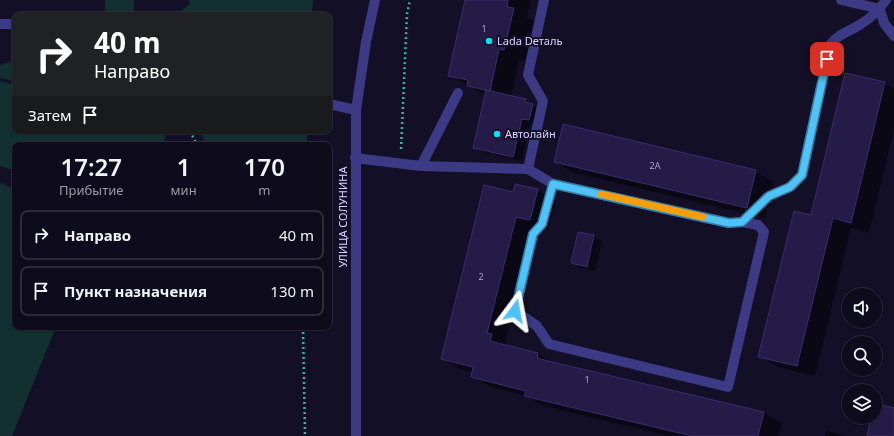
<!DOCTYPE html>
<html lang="ru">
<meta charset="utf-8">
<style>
body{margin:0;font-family:"Noto Sans",sans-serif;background:#1c1929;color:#f1f3f6;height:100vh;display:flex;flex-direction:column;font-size:15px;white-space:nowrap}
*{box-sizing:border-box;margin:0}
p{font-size:13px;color:#9b9ba3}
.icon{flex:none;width:22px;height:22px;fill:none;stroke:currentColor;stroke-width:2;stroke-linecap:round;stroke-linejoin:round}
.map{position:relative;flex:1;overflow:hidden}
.sheet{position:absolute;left:12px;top:142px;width:320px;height:188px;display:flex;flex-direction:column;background:#0e0b1c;border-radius:8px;box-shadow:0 1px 3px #0004,0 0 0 1px #2e2b3b}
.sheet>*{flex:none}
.guide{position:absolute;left:12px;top:12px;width:320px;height:122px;border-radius:8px;box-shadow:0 1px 3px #0004,0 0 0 1px #2e2b3b;background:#202124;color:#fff;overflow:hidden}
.buttons{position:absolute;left:842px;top:288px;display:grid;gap:8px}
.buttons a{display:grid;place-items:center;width:40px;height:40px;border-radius:50%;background:#0e0b1c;box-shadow:0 1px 3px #0004,0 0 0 1px #2e2b3b;font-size:20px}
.pin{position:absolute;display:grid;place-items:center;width:34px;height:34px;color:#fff;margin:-17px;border-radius:8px;box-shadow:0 2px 6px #0006}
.me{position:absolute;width:44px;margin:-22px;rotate:13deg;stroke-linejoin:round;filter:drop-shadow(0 0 3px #0008)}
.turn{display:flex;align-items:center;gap:14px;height:84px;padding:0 16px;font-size:18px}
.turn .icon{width:52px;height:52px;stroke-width:2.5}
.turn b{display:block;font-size:28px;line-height:34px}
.then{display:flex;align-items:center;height:38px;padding:0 16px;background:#0003;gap:8px;font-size:15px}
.eta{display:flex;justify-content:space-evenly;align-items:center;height:68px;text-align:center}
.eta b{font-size:24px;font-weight:600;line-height:28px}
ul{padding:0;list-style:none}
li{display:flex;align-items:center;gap:12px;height:50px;margin:0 8px 6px;padding:0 8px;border:2px solid #2e2b3b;border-radius:8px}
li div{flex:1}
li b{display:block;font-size:15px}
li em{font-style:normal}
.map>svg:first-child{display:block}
</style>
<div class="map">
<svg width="894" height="436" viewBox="0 0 894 436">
<rect width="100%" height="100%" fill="#130f26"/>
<path fill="#12302f" d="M 105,0 L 134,0 L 134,10 L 136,15 L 105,15 Z
M 189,0 L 313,0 L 312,12 L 309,15 L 178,15 L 178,13 L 190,4 Z
M 15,60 L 15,81 L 0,78 L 0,65 Z
M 0,81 L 15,85 L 15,131 L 167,131 L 163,145 L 15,145 L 15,171 L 0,166 Z
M 200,131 L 305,131 L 307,133 L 307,145 L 206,145 Z
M 0,183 L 15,189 L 15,327 L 56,327 L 12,436 L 0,436 Z"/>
<path fill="#0007" fill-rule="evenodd" d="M 466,0 L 531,0 L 527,17 L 534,21 L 525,61 L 519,60 L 511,97 L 525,100 L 541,110 L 538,124 L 530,123 L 522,161 L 483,152 L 475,148 L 486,96 L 450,75 ZM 482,88 L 495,91 L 494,93 L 485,91 Z
M 884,83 L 894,89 L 894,129 L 869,233 L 851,228 L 815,376 L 778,367 L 759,356 Z
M 555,162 L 755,171 L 774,182 L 765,218 L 574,173 Z
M 537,190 L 556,201 L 548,230 L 534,227 L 505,343 L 510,347 L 538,354 L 554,363 L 763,413 L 782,423 L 779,436 L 669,436 L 544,406 L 526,396 L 491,387 L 472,376 L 473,372 L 460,369 L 442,358 L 514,193 Z
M 593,236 L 602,241 L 595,271 L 580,268 L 572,263 Z
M 826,431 L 847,436 L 825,436 Z"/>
<path fill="#241b47" stroke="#3b2d73" d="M 465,0 L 508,0 L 507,7 L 514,8 L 504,50 L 499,49 L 490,91 L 467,86 L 468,80 L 448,76 Z
M 845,73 L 885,82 L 851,223 L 833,218 L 797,366 L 758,357 L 794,211 L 811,215 Z
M 486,90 L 526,99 L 525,102 L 533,104 L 529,120 L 522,119 L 513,157 L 473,148 Z
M 563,124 L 756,170 L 747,208 L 554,162 Z
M 515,184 L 538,189 L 530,220 L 516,217 L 487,333 L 492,334 L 490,341 L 538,353 L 537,358 L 548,361 L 764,412 L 758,436 L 692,436 L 524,396 L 526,391 L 471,377 L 473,367 L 441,359 L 484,185 L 513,192 Z
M 578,232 L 594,235 L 587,267 L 571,263 Z
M 875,403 L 894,408 L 894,436 L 867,436 L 871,417 L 875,417 Z"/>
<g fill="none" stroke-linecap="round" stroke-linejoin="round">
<path stroke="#2fb8b0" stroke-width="2.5" stroke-dasharray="2 3" stroke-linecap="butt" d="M 190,131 L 197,145
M 401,149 L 407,14 L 410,0
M 303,327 L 305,436"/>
<path stroke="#3d3a85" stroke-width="10" d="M 841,0 L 880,9 L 884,23 L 894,36
M 0,24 L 15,24
M 329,104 L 356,110
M 355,158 L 421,166 L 528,169 L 553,184 L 729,223 L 742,222
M 421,166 L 458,93
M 528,169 L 543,101 L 528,75 L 544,0
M 553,184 L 542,224 L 533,234 L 515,311 L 537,326 L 549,344 L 728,387 L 764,232 L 758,225 L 742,222 L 769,196 L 790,187 L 802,175 L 830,45 C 839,33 849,32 861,24 C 871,18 879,10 886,0
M 356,436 L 356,110 L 366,42 L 375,0"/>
</g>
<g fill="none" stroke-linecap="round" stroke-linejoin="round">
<defs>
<path id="route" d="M 515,311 L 533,234 L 542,224 L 553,184 L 729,223 L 742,222 L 769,196 L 790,187 L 802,175 L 827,59"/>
</defs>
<use href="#route" stroke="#337fa1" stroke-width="10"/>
<use href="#route" stroke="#4fc3f7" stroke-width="7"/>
<path stroke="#f59e0b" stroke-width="7" d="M 601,194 L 703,217"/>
</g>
<g fill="#00e5ff" stroke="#130f26" stroke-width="1.5">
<circle cx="489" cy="41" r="4"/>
<circle cx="497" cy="134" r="4"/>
</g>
<g text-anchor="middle" stroke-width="4" stroke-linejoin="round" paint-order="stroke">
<g font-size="9" fill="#aca6d1">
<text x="484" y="32">1</text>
<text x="655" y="169">2А</text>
<text x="481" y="280">2</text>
<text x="587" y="383">1</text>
</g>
<g font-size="11" fill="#d9d4ff" stroke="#130f26" text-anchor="start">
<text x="497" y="45">Lada Dеталь</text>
<text x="505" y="138">Автолайн</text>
</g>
<g font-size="11" fill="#d9d4ff" stroke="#130f26">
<text transform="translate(343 217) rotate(-90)" y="4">УЛИЦА СОЛУНИНА</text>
</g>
</g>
</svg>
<div class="buttons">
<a><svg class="icon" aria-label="sound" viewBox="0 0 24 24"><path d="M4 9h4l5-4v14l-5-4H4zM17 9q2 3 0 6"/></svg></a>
<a><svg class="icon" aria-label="search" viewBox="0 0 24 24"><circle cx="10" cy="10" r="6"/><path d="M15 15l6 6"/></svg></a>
<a><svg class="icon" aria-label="layers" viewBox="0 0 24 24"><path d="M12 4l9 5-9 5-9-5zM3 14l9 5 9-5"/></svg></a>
</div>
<div class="pin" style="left:827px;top:59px;background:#d93025"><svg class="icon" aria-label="arrive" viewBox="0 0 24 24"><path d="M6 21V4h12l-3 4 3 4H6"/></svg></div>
<svg class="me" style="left:515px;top:311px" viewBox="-20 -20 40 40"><path d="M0-17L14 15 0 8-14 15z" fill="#4fc3f7" stroke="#fff" stroke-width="4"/></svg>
<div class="guide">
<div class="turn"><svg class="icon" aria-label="right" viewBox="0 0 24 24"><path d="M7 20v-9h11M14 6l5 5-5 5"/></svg><div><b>40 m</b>Направо</div></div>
<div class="then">Затем<svg class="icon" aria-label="arrive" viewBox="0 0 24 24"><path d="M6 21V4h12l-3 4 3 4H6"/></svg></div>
</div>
<section class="sheet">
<div class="eta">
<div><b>17:27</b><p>Прибытие</p></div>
<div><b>1</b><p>мин</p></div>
<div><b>170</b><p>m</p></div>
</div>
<ul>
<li><svg class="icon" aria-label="right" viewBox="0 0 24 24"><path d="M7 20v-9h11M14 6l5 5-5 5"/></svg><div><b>Направо</b></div><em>40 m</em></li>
<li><svg class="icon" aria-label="arrive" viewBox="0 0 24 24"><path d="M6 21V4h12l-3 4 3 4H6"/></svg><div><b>Пункт назначения</b></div><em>130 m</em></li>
</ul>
</section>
</div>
